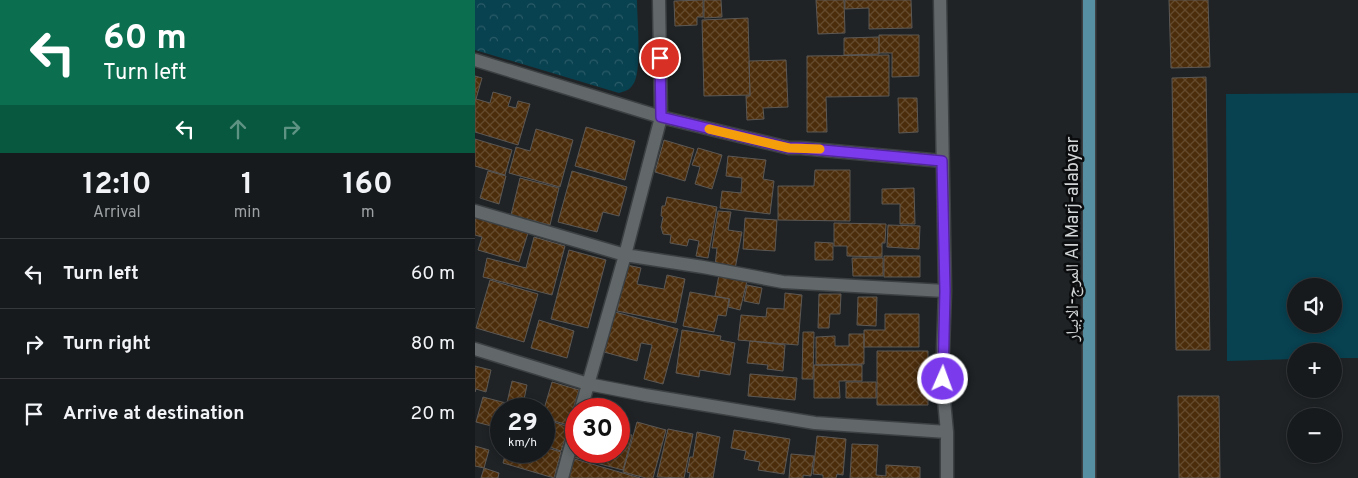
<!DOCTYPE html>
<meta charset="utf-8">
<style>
body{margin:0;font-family:Overpass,"Noto Naskh Arabic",sans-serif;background:#242729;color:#f1f3f6;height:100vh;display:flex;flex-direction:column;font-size:19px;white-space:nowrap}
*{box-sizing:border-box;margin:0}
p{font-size:16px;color:#9ea1a3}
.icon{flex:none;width:28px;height:28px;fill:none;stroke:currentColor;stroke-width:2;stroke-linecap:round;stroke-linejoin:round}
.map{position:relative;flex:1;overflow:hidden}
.panel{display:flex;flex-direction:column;background:#171a1c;width:475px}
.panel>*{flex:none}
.hud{background:#0b6e4f;color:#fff;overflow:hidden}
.buttons{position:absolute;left:812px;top:278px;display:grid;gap:10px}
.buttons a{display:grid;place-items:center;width:55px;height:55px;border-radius:50%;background:#171a1c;box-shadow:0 2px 8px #0003,0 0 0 1px #36383b;font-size:25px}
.speed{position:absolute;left:15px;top:398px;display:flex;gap:10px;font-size:25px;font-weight:700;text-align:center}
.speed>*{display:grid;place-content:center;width:65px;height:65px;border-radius:50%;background:#171a1c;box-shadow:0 2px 8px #0003,0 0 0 1px #36383b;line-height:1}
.speed small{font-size:12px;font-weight:400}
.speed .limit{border:8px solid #d22;background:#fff;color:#111}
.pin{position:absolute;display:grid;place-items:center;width:42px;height:42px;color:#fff;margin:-21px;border:2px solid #fff;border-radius:50%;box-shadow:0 1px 5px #0007}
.me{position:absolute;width:55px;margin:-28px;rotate:2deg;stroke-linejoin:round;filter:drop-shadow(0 0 4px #0008)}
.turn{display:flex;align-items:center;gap:18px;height:105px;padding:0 20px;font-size:22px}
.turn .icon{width:65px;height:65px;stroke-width:2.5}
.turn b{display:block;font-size:35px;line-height:42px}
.lanes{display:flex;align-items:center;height:48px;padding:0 20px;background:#0003;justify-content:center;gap:25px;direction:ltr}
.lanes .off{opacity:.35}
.eta{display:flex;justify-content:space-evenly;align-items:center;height:85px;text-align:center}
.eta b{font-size:30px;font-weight:700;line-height:35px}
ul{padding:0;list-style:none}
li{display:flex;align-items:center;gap:15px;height:70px;padding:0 20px;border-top:1px solid #36383b}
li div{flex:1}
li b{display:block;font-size:19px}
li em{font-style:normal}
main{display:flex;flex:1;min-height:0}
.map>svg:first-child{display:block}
</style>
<main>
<section class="panel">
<div class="hud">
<div class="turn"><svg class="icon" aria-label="left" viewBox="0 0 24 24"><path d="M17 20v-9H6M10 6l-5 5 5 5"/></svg><div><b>60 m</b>Turn left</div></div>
<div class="lanes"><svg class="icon" aria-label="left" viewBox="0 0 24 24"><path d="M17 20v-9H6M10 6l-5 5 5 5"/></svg><svg class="icon off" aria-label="ahead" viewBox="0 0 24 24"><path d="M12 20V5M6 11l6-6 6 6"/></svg><svg class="icon off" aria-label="right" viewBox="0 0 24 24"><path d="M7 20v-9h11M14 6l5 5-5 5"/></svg></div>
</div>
<div class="eta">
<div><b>12:10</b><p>Arrival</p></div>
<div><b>1</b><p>min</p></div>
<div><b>160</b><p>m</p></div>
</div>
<ul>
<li><svg class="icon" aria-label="left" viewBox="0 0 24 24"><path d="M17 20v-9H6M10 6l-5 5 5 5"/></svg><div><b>Turn left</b></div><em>60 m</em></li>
<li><svg class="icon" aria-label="right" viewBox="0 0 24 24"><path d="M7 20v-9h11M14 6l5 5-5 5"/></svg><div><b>Turn right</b></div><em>80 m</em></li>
<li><svg class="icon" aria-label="arrive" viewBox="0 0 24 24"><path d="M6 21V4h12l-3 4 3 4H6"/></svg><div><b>Arrive at destination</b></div><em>20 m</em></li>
</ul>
</section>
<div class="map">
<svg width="883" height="478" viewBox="0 0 883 478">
<defs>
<pattern id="park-crowns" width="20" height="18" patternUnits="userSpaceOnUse" patternTransform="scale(1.25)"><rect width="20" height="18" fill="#084150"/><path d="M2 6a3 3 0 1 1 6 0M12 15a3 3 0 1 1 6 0" fill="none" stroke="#2b5c68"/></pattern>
<pattern id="building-cross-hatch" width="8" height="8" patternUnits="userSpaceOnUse" patternTransform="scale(1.25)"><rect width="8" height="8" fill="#4c2d0b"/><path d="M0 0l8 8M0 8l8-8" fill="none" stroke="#654b2e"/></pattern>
</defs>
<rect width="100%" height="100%" fill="#1f2325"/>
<path fill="url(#park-crowns)" d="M 0,0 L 162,0 C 162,18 167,69 159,83 C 155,90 151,91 144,93 L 0,50 Z"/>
<path fill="#084150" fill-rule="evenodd" d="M 883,93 L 883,358 L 859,358 L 859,351 L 821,351 L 821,359 L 752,361 L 751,94 ZM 821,286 L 859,286 L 859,324 L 821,324 Z"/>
<path fill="url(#building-cross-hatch)" stroke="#5c5855" d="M 228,0 L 228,17 L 222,17 L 222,25 L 200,26 L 199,1 Z
M 229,0 L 246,0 L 247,17 L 229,18 Z
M 341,0 L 369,0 L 370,33 L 343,34 Z
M 370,0 L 436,0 L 437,28 L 394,29 L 394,8 L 370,9 Z
M 694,0 L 733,0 L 735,67 L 696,68 Z
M 273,18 L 275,95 L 229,96 L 227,20 Z
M 404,35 L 444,35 L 444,76 L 417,77 L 417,53 L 404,53 Z
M 404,37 L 404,54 L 369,55 L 369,38 Z
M 414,55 L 414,96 L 351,97 L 352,132 L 332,132 L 332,56 Z
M 311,60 L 313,107 L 288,108 L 289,119 L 272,120 L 271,96 L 275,96 L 274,61 Z
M 0,76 L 7,78 L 1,99 L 15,103 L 18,92 L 36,97 L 33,106 L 41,108 L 43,101 L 55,104 L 43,145 L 0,132 Z
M 731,77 L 735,350 L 701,350 L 697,78 Z
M 423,98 L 442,98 L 443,132 L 424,133 Z
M 111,127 L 160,141 L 150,180 L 100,166 Z
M 61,129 L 98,140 L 85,187 L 34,173 L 41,147 L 55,151 Z
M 0,139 L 37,150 L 30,175 L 0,166 Z
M 189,140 L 219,149 L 210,181 L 180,172 Z
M 223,148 L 247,155 L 237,189 L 220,184 L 225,167 L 217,165 Z
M 253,156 L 291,160 L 288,179 L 299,181 L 295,214 L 245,208 L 247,191 L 266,193 L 267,178 L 251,176 Z
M 340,170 L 375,170 L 375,221 L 303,220 L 303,186 L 339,186 Z
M 13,171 L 31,176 L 24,204 L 5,198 Z
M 97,171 L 152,187 L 144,216 L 128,212 L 122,232 L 83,222 Z
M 45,178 L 84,188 L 75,225 L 36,215 Z
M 439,188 L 440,224 L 425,224 L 425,204 L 407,204 L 407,189 Z
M 192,197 L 242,207 L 233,258 L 221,256 L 224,241 L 214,239 L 212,246 L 195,243 L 196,235 L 188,234 L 186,227 L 188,217 L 186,216 L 187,206 L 190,206 Z
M 243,211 L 256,212 L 253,230 L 267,232 L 260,269 L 240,266 L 242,248 L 237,248 Z
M 0,217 L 53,233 L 44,262 L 3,250 L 7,237 L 0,235 Z
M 270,218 L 302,220 L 300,251 L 268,249 Z
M 359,223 L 411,224 L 410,243 L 407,243 L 407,257 L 372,256 L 372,246 L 359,246 Z
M 413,225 L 445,226 L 444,249 L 412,247 Z
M 59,237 L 90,246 L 77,295 L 8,277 L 12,258 L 51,268 Z
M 340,242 L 358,243 L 358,260 L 340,260 Z
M 94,250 L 131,260 L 113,328 L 76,319 Z
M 409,256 L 445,256 L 445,277 L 409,277 Z
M 377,258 L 408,258 L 408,276 L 378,276 Z
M 152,265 L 166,268 L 162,284 L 189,289 L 192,275 L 210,279 L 201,323 L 142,311 Z
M 244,275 L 272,281 L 265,310 L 253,307 L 255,299 L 240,296 Z
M 15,280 L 63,294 L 49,342 L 1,328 Z
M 272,285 L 287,288 L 284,304 L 269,301 Z
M 215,292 L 254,299 L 251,316 L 243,315 L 239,332 L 208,326 Z
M 310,293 L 327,295 L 323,345 L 263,340 L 266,315 L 291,317 L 292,308 L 309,309 Z
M 344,294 L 366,294 L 365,314 L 355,314 L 354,328 L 343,328 Z
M 383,297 L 402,297 L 401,326 L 382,325 Z
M 140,312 L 203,329 L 188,384 L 169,379 L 177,345 L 166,343 L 162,361 L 129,352 Z
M 410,314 L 444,314 L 444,347 L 389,347 L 389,330 L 410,330 Z
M 64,320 L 99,331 L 92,358 L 56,348 Z
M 207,330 L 246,336 L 245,340 L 260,343 L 255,375 L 225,370 L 224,377 L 201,373 Z
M 328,332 L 339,332 L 338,379 L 327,379 Z
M 374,334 L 389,334 L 389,364 L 341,365 L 341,337 L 360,336 L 360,346 L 374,346 Z
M 275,341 L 310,345 L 308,371 L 292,369 L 293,365 L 272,363 Z
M 402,351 L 453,351 L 453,405 L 402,405 Z
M 339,365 L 387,365 L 387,381 L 364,381 L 365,398 L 339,398 Z
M 0,366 L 16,370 L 11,392 L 1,389 L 0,392 Z
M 275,374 L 322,378 L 320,400 L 273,396 Z
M 37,381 L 52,385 L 47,409 L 31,407 Z
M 77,382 L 104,390 L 93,425 L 69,418 L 69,409 Z
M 371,382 L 401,382 L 401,398 L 371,398 Z
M 703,396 L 744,396 L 745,478 L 704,478 Z
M 8,397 L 31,403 L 29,409 L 26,409 L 24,428 L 1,422 Z
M 69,419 L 94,427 L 86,451 L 69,445 Z
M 162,422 L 191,430 L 178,478 L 171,478 L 148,472 Z
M 193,429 L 218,434 L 209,478 L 182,477 Z
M 259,430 L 315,439 L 309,474 L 283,470 L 285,462 L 269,459 L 271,451 L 256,448 Z
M 144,432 L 157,435 L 148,470 L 98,457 L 101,446 L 101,451 L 144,451 Z
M 222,432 L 245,437 L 238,478 L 214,478 L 215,473 L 212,472 L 215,457 L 218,457 Z
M 342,436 L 371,439 L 368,475 L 362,474 L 361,478 L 348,478 L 348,475 L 338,474 Z
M 377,444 L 403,445 L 401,475 L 411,476 L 411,465 L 445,467 L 445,478 L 375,478 Z
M 0,446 L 14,450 L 9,468 L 0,466 Z
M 69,447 L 86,452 L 79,478 L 28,463 L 31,451 L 69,451 Z
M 316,454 L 339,456 L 336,476 L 328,475 L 328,478 L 314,478 Z
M 96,458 L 165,478 L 90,478 Z
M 9,468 L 24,473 L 23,478 L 6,478 Z"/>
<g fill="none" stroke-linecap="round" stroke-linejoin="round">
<defs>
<path id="minor" d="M 465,0 L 470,291 L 467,379 L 472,432 L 472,478
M 0,60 L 186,117 L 314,148 L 326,148 L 467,161
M 0,211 L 150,255 L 228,267 L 308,282 L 470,291
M 0,349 L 113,384 L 170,395 L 340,423 L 472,432
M 106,409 L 150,255 L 186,117 L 184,0
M 87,478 L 101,427"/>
<path id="primary" d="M 614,0 L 614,478"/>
</defs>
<use href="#minor" stroke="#3c4042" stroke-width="15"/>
<use href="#primary" stroke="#3c4042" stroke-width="15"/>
<use href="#minor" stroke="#62686a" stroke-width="12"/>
<use href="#primary" stroke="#568fa1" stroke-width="12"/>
</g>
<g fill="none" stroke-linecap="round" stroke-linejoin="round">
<defs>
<path id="route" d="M 185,58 L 186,117 L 314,148 L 326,148 L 467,161 L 470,291 L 468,379"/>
</defs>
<use href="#route" stroke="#51269a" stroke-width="12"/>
<use href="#route" stroke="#7c3aed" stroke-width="9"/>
<path stroke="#f59e0b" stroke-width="9" d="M 234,129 L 314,148 L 345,149"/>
</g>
<g text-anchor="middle" stroke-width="5" stroke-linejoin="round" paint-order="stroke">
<g font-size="18" fill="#d1d4d5" stroke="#0a0c0d">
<text transform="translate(597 239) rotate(-90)" y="6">المرج-الابيار Al Marj-alabyar</text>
</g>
</g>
</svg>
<div class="buttons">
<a><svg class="icon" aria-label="sound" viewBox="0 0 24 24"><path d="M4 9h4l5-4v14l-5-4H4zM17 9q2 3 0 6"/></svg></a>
<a>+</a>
<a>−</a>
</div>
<div class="speed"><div>29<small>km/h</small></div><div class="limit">30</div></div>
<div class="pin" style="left:185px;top:58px;background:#d93025"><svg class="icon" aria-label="arrive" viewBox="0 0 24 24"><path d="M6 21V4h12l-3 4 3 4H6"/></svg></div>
<svg class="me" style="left:468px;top:379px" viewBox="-20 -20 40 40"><circle r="17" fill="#7c3aed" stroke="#fff" stroke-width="3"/><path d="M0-11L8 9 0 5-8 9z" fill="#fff"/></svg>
</div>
</main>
